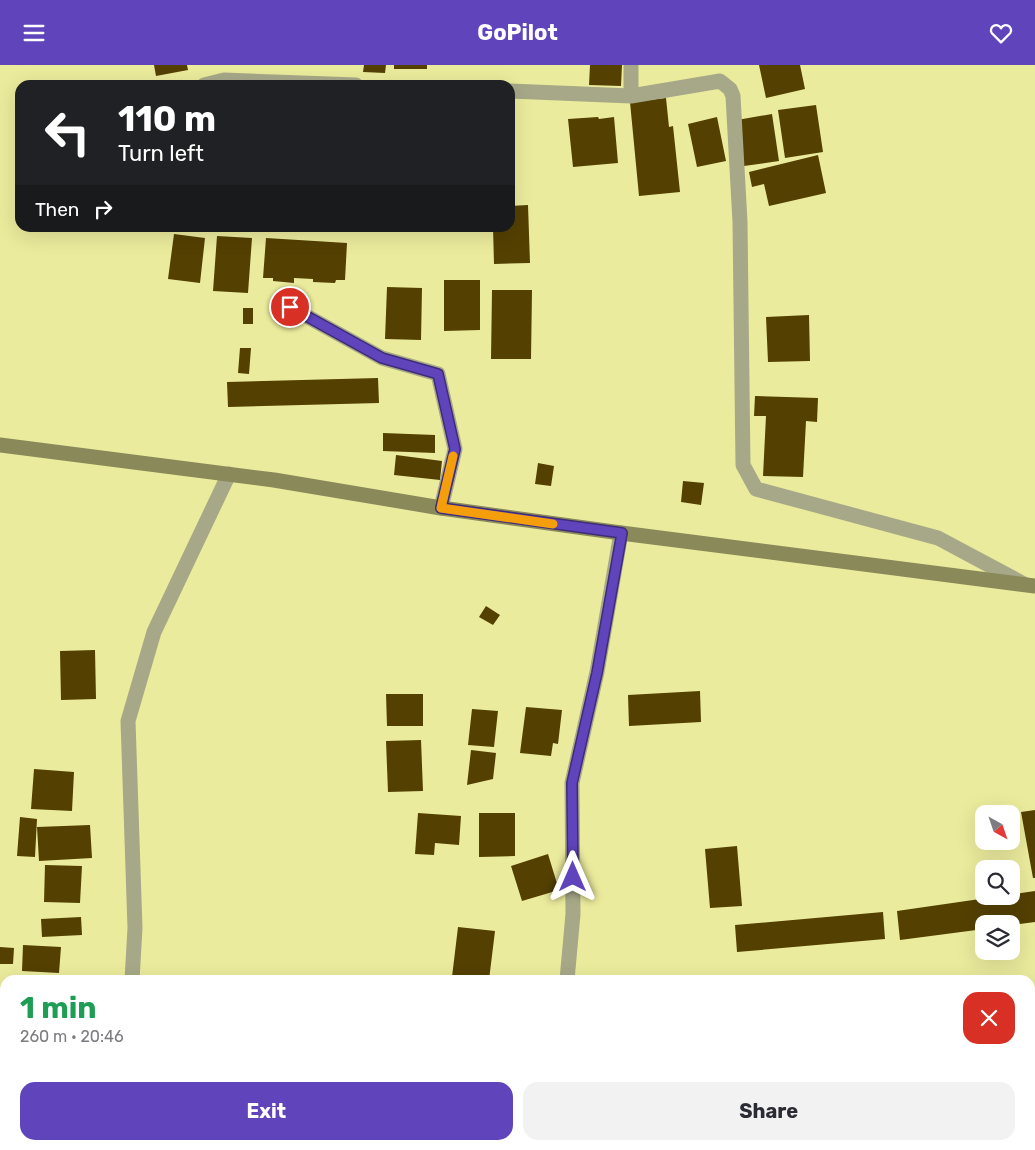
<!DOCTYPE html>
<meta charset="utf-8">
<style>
body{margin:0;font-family:Rubik,sans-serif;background:#f2f2f3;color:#2b2b33;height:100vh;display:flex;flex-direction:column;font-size:19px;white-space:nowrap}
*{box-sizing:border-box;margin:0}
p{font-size:16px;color:#7c7c81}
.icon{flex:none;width:28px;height:28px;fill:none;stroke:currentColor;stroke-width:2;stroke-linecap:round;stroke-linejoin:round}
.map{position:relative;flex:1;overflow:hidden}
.side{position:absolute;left:0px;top:910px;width:1035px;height:175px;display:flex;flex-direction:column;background:#fff;border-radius:15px 15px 0 0;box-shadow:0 5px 20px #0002}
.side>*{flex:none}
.guide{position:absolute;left:15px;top:15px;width:500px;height:152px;border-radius:15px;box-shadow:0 5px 20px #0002;background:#202124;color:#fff;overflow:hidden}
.needle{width:32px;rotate:140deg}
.buttons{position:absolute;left:975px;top:740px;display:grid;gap:10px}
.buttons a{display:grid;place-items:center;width:45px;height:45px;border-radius:10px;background:#fff;box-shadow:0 5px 20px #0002;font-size:25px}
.pin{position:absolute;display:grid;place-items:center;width:42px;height:42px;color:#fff;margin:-21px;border:2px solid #fff;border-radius:50%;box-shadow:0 1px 5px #0007}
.me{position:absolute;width:55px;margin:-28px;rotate:0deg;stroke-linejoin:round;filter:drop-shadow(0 0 4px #0008)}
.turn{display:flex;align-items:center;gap:18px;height:105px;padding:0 20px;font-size:22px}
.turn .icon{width:65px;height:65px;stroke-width:2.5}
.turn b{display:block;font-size:35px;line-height:42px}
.then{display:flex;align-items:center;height:48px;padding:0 20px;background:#0003;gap:10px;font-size:19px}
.round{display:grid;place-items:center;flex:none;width:52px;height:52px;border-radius:15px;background:#f2f2f3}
.headline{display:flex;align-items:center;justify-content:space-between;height:85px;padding:0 20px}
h1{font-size:30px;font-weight:700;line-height:38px;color:#1e9e55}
.cta{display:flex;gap:10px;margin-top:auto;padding:10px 20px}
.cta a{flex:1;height:58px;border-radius:15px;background:#5f44bc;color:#fff;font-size:20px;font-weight:700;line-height:58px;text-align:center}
.cta a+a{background:#f2f2f3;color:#2b2b33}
header{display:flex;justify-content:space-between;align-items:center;height:65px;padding:0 20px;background:#5f44bc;color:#fff;font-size:22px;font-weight:700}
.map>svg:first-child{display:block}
</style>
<header><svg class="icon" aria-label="menu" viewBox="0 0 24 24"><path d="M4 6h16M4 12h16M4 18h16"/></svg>GoPilot<svg class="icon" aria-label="heart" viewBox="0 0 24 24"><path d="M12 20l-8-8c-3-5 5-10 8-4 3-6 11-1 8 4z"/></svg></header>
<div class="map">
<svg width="1035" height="1085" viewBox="0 0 1035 1085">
<rect width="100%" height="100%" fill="#ebeb9d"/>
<path fill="#544000" d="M 154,0 L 187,0 L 188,5 L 156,11 Z
M 364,0 L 386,0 L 385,8 L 363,7 Z
M 394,0 L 427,0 L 427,4 L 394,4 Z
M 590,0 L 622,0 L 621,21 L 589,20 Z
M 759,0 L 800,0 L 805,24 L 766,33 Z
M 666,33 L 669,62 L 673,61 L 680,127 L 639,131 L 630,37 Z
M 816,40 L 823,87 L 785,93 L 778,45 Z
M 772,49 L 779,96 L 744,101 L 737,55 Z
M 598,52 L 599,54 L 614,52 L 618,98 L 573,102 L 568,54 Z
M 717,52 L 726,96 L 697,102 L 688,59 Z
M 818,90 L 826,128 L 769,141 L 764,119 L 752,122 L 749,107 Z
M 528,140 L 530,198 L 494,199 L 493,162 L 510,162 L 510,141 Z
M 283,162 L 342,162 L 342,165 L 283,166 Z
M 366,162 L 397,162 L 397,167 L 365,166 Z
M 174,169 L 205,173 L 200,218 L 168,214 Z
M 217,171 L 252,173 L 248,228 L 213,226 Z
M 266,173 L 347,178 L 345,215 L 336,215 L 335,218 L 313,217 L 313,214 L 294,213 L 294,218 L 273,216 L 273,213 L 263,213 Z
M 444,215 L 480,215 L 480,265 L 444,266 Z
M 387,222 L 422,223 L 421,275 L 385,274 Z
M 492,225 L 532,225 L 531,294 L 491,294 Z
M 243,243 L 253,243 L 253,259 L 243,259 Z
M 809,250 L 810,296 L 768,297 L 766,252 Z
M 240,283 L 251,283 L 249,309 L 238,308 Z
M 378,313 L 379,338 L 228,342 L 227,317 Z
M 755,331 L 818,333 L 817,357 L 806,356 L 803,412 L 763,411 L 766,351 L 754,351 Z
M 383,368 L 435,370 L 435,388 L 383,386 Z
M 396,390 L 442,396 L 440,415 L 394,410 Z
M 538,398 L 554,401 L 551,421 L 535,419 Z
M 683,416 L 704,418 L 701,440 L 681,437 Z
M 486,541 L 500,550 L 493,560 L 479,552 Z
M 95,585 L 96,634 L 61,635 L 60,586 Z
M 700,626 L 701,657 L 629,661 L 628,630 Z
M 386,629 L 423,629 L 423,661 L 387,661 Z
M 526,642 L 562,645 L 558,679 L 553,678 L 551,691 L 520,688 Z
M 472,644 L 498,646 L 494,682 L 468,680 Z
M 421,675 L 423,726 L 388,727 L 386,676 Z
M 471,685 L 496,688 L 493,714 L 467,720 Z
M 34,704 L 74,707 L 72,746 L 31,744 Z
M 1035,745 L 1035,813 L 1033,813 L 1021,747 Z
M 418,748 L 461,751 L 459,780 L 435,778 L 434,790 L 415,789 Z
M 479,748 L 515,748 L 515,791 L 479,792 Z
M 20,752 L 37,754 L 35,792 L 17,791 Z
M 90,760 L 92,793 L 39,796 L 37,762 Z
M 737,781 L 742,841 L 710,843 L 705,784 Z
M 548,789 L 559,825 L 522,836 L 511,801 Z
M 45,800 L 82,801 L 80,838 L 44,837 Z
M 1035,826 L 1035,857 L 1011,860 L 984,859 L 984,864 L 900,875 L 897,846 Z
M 883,847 L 885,874 L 737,887 L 735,860 Z
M 81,852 L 82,870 L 42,872 L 41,854 Z
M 458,862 L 495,866 L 489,915 L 452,912 Z
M 23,880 L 61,882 L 59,908 L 22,906 Z
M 0,882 L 14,883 L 13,899 L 0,899 Z
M 0,926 L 5,927 L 5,957 L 0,957 Z
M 0,1010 L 5,1010 L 5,1044 L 0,1044 Z
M 432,1080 L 488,1080 L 489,1085 L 433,1085 Z
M 809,1080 L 842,1080 L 842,1085 L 809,1085 Z"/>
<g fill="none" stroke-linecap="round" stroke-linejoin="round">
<path stroke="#a7a888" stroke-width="15" d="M 204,20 L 224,15 L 356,20
M 510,26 L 631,31 L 720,16 L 730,24 L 733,31 L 740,157 L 743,400 L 756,424 L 938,473 L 1024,519
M 631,31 L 631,0
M 290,242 L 382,293 L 438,309 L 455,384 L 441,443
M 132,915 L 135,863 L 128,656 L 154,567 L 229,409
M 567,915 L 573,849 L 572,718 L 597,607 L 621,468
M 547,1080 L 548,1085
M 125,1085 L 125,1080"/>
<path stroke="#898959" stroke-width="15" d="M 0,380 L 274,415 L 441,443 L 621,468 L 1035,521"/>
</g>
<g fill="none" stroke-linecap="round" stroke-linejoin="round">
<defs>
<path id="route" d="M 290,242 L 382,293 L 438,309 L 455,384 L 441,443 L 622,468 L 597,608 L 572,718 L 573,812"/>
</defs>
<use href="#route" stroke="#3e2c7a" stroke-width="12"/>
<use href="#route" stroke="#5f44bc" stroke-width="9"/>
<path stroke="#f59e0b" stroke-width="9" d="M 453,391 L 441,443 L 553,459"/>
</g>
</svg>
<div class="buttons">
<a><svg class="needle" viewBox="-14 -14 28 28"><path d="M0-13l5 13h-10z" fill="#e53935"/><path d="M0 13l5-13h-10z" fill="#7c7c81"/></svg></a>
<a><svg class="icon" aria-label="search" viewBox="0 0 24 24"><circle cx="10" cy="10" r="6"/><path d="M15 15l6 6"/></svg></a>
<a><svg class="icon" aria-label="layers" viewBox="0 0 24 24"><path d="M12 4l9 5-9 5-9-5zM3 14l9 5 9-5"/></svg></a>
</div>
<div class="pin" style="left:290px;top:242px;background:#d93025"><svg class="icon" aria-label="arrive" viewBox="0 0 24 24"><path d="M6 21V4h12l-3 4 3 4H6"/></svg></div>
<svg class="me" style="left:573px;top:812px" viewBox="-20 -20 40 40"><path d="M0-17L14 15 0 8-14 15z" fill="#5f44bc" stroke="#fff" stroke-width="4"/></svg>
<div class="guide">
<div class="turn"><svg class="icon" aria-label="left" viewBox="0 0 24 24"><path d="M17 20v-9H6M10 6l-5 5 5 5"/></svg><div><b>110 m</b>Turn left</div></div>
<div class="then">Then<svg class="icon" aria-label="right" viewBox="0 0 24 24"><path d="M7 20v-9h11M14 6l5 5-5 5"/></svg></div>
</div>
<section class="side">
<div class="headline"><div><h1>1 min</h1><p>260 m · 20:46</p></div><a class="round" style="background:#d93025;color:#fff"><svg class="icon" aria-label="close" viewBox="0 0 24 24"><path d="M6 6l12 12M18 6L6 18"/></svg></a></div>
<div class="cta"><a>Exit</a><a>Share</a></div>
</section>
</div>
